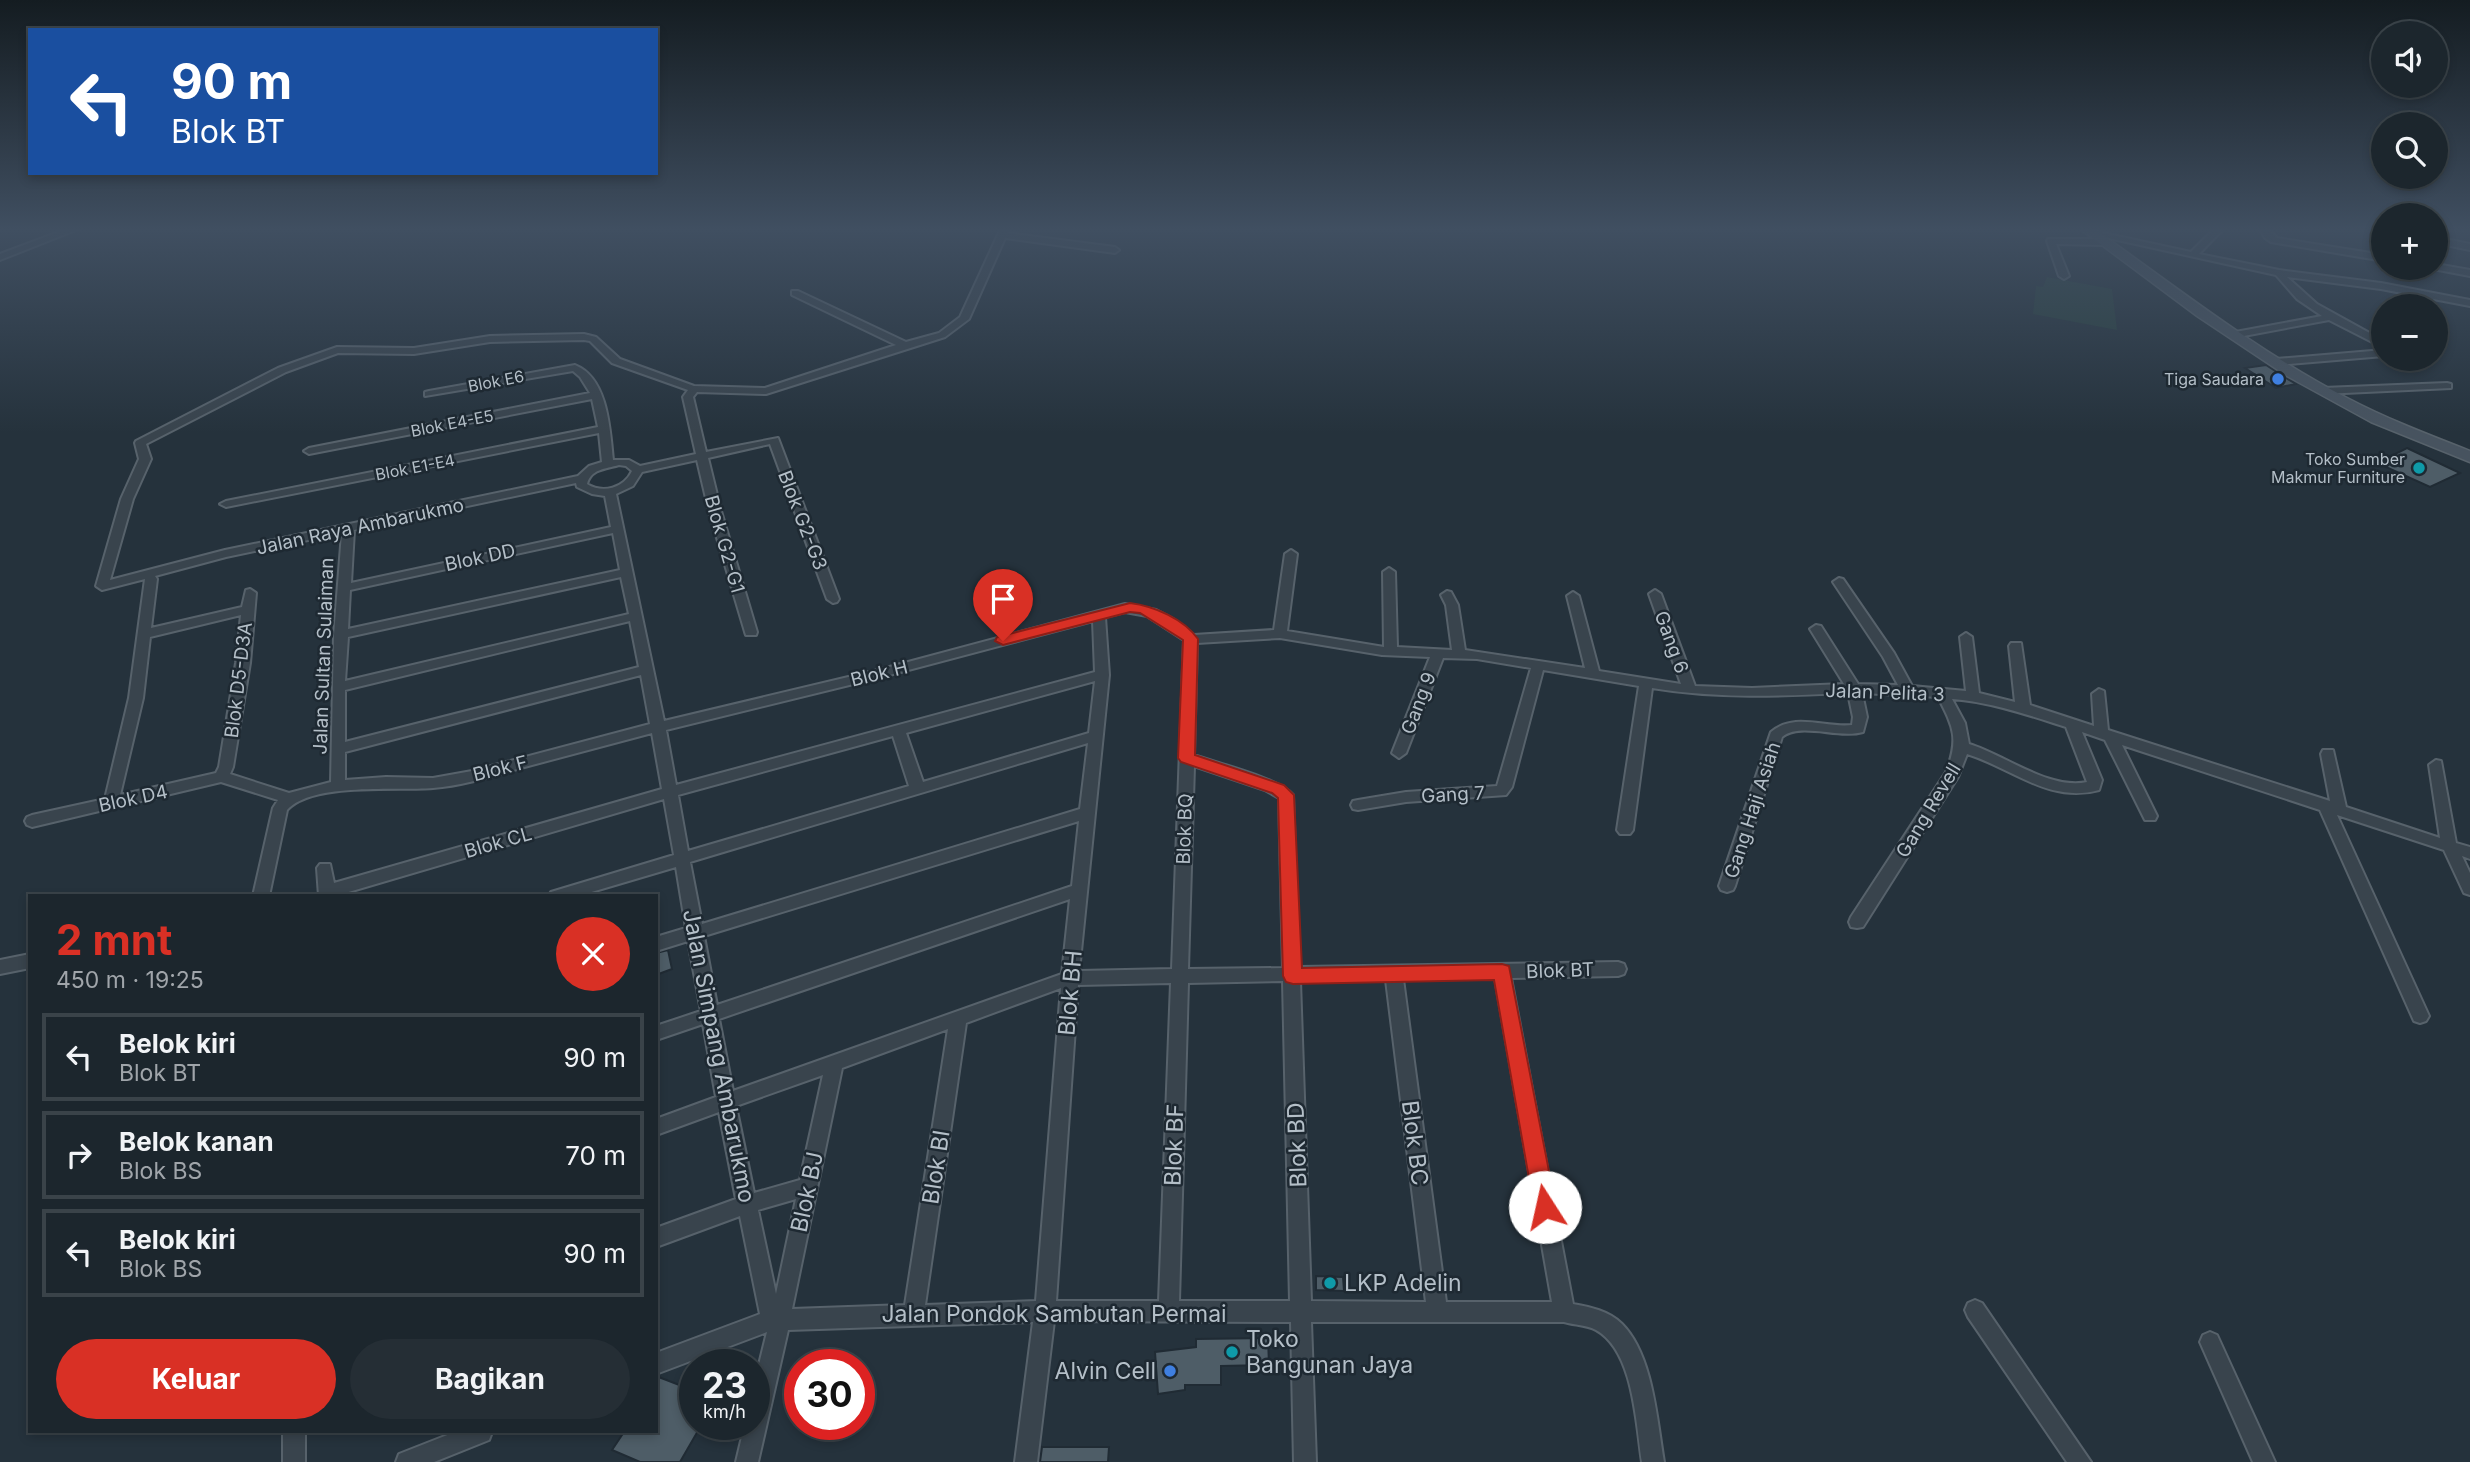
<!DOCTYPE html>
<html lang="id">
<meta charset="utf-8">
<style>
body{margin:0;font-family:Inter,sans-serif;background:#252e35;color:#f1f3f6;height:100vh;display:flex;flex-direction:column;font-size:26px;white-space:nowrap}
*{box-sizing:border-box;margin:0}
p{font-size:23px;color:#a0a5aa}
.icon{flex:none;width:38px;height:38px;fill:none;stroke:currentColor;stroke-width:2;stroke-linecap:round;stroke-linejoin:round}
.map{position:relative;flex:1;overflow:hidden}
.side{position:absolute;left:28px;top:894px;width:630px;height:539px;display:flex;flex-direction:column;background:#1c262d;border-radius:0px;box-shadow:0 4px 10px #0003,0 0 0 2px #3a4349}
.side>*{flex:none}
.guide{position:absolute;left:28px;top:28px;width:630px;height:147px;border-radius:0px;box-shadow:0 4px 10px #0003,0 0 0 2px #3a4349;background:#1a4fa0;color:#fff;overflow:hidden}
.tools{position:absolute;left:2371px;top:21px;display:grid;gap:14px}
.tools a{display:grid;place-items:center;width:77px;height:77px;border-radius:50%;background:#1c262d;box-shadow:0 4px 10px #0003,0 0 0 2px #3a4349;font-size:35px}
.speed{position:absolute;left:679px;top:1349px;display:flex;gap:14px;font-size:35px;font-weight:700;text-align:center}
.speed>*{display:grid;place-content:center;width:91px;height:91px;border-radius:50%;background:#1c262d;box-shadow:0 4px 10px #0003,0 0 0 2px #3a4349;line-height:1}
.speed small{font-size:18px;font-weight:400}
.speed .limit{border:10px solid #d22;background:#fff;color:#111}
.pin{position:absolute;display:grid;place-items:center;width:60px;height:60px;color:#fff;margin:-72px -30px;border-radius:50% 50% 50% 0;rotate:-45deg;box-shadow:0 0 7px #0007}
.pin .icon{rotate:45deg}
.me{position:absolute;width:77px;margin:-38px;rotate:350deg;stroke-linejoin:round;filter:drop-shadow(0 0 5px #0008)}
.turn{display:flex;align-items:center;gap:24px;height:147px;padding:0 28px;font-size:32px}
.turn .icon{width:91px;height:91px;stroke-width:2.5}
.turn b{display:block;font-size:49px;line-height:60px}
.round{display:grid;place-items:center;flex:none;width:74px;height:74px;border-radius:37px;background:#252e35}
.headline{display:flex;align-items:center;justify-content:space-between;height:119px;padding:0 28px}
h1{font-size:42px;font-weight:700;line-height:52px;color:#d93025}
.cta{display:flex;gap:14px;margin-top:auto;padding:14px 28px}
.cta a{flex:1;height:80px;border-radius:42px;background:#d93025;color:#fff;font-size:28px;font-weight:700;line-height:80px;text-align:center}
.cta a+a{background:#252e35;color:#f1f3f6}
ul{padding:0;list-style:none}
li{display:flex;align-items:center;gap:21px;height:88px;margin:0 14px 10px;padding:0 14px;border:4px solid #3a4349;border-radius:0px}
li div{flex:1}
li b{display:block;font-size:26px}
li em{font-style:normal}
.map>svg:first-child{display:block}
</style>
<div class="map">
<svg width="2470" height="1462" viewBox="0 0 2470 1462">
<rect width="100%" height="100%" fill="#25323c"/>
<path fill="#283f3e" d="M 2047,277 L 2112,289 L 2117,330 L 2033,314 L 2036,286 L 2043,287 Z"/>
<path fill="#4e5d67" stroke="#202b34" stroke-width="2" d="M 2266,365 L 2286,378 L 2296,384 L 2276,388 L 2245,368 Z
M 2407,448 L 2460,473 L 2430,487 L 2377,463 Z
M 668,950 L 672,969 L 656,975 L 656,953 Z
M 1316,1276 L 1343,1277 L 1344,1291 L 1316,1290 Z
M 1268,1338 L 1269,1365 L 1221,1366 L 1221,1385 L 1185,1385 L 1185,1390 L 1158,1394 L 1155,1352 L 1196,1347 L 1196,1339 Z
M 656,1376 L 695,1391 L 695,1424 L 702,1424 L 680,1462 L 640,1462 L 612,1450 L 624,1432 L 656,1432 Z
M 1042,1447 L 1109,1447 L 1108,1462 L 1040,1462 Z"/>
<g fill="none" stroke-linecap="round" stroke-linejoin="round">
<defs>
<path id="minor" d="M 69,228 L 81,228 L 0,260 L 0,254 Z
M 1001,228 L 1009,228 L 1007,233 L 1115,247 L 1119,250 L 1115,253 L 1005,238 L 969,319 L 945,337 L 766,394 L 697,392 L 693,397 L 706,452 L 778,438 L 839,599 L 837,602 L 833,603 L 827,599 L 770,444 L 708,458 L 721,511 L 757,632 L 756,635 L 746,635 L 745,632 L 709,511 L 697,460 L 642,472 L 633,486 L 616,494 L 664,721 L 882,669 L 1125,604 L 1156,610 L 1173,619 L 1194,635 L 1274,630 L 1285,554 L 1291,550 L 1297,554 L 1287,631 L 1384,647 L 1383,572 L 1389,568 L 1395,572 L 1397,647 L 1452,650 L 1446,605 L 1441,595 L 1447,591 L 1451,592 L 1458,605 L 1465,650 L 1585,668 L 1567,596 L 1573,592 L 1579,596 L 1599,671 L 1681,684 L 1649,594 L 1655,590 L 1661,594 L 1695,686 L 1752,688 L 1844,684 L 1810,629 L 1816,625 L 1821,626 L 1858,684 L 1898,685 L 1883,657 L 1833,582 L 1839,578 L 1843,579 L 1894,653 L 1912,686 L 1966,691 L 1960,637 L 1966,633 L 1972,637 L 1979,693 L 2015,702 L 2009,646 L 2011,643 L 2021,643 L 2030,705 L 2094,726 L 2092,694 L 2099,689 L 2104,691 L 2108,730 L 2330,801 L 2321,754 L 2323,750 L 2333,750 L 2346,807 L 2440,838 L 2429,765 L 2436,760 L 2441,761 L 2456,843 L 2470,847 L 2470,859 L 2462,856 L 2470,873 L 2470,895 L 2464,893 L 2444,850 L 2337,815 L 2429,1016 L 2426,1021 L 2420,1023 L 2414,1021 L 2320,810 L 2122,745 L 2157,816 L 2155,820 L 2145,820 L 2105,740 L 2082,732 L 2102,780 L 2099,790 C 2049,804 2012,768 1967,754 L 1958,777 L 1863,927 L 1857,928 L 1851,927 L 1849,922 L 1851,917 L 1946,772 C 1959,739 1954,728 1938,697 L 1862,693 L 1867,717 L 1863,732 C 1839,739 1800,722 1782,737 L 1735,886 L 1733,890 L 1727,892 L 1721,890 L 1719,886 L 1771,732 C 1795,712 1824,728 1852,725 L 1853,717 L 1848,693 C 1782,696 1718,699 1652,688 L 1633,830 L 1630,834 L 1620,834 L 1617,830 L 1639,686 L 1543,670 L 1512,787 L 1506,795 L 1406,802 L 1358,810 L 1353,809 L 1351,805 L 1353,801 L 1358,800 L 1406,792 L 1497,786 L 1531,668 L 1477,659 L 1443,658 L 1406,753 L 1399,758 L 1392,753 L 1430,657 L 1382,655 L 1280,638 L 1197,643 L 1194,755 C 1216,763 1281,779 1293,795 L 1299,967 L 1618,962 L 1624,964 L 1626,969 L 1624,974 L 1618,976 L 1511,978 L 1573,1304 C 1590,1307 1609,1311 1622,1324 C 1653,1355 1657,1421 1664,1462 L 1642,1462 C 1636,1424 1634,1351 1596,1330 C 1587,1325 1574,1325 1564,1322 L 1311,1322 L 1316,1462 L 1294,1462 L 1291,1322 L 1054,1321 L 1037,1462 L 1015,1462 L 1033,1322 L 788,1330 L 758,1462 L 736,1462 L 745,1424 L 754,1424 L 754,1385 L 767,1332 L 656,1374 L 656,1353 L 760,1314 L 740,1216 L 656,1247 L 656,1228 L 736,1199 L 719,1112 L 656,1135 L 656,1119 L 716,1097 L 703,1024 L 656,1040 L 656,1026 L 701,1011 L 688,941 L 656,951 L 656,937 L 686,928 L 676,867 L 578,896 L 549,896 L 551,892 L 674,855 L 664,799 L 335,896 L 319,896 L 317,868 L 320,864 L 330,864 L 334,883 L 662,789 L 652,733 C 607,745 562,757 517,769 C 490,777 461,786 433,788 C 398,791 312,782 287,810 L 269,896 L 253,896 L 273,808 L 278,800 L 221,782 L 32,827 L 27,825 L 25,821 L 27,817 L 32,815 L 105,799 L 129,698 L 145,579 L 102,590 L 96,586 L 121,499 L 139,459 L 135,443 L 136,441 L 278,368 L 337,347 L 414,348 L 490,336 L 584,334 L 596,337 L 620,359 L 694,386 L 765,388 L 896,345 L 792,295 L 792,291 L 798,291 L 906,342 L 939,333 L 960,317 ZM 584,340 L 590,341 L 612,363 L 688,390 L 683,397 L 696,454 L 640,466 L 629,460 L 613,460 C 610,430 608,378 575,365 L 429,391 L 425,392 L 425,396 L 573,371 L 580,377 L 590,393 L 309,448 L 304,451 L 309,454 L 592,399 L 598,427 L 226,501 L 220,504 L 226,507 L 599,433 L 602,462 L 589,466 L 578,476 L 225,550 L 110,580 L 133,499 L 151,459 L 146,444 L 286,372 L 338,353 L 414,354 L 490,342 ZM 619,465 L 626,466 L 632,471 C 624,488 603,494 587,484 C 591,469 605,469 619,465 ZM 576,483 L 577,487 L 592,494 L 605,496 L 611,527 L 351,583 L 354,530 ZM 342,533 L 334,635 L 331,782 L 289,793 L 230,774 L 233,767 L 250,663 L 256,593 L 250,589 L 246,590 L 242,607 L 151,628 L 157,579 L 155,576 L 226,557 ZM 613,533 L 620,570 L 348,629 L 350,590 ZM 621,577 L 629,614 L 345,681 L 348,637 ZM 1125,612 L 1147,616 L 1184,640 L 1172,969 L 1079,971 L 1109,675 L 1105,617 ZM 241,615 L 236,663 L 219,767 L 216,773 L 120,795 L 143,698 L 150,637 ZM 630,621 L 639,667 L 345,742 L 345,690 ZM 1093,621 L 1095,672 L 676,785 L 666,730 L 882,677 ZM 641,675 L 650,724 L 472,771 L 433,778 L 386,777 L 345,780 L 345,752 ZM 1095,681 L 1089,733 L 923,782 L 906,733 ZM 1952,699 C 1991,702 2028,715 2066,727 L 2087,782 C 2049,790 2005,755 1969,744 L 1965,723 ZM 893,736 L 909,786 L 688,851 L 678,795 ZM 1088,743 L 1080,809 L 702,924 L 690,862 ZM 1194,766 L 1265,790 L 1279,798 L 1283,968 L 1188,969 ZM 1079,821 L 1072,886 L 717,1005 L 704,936 ZM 1070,899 L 1062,974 L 733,1091 L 719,1019 ZM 1495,978 L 1552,1302 L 1446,1302 L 1403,979 ZM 1386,980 L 1426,1302 L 1311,1301 L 1300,981 ZM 1283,981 L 1290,1301 L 1179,1301 L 1188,983 ZM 1171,983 L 1159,1301 L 1056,1301 L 1078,985 ZM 1061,988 L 1036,1301 L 925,1305 L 966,1023 ZM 948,1029 L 905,1305 L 792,1309 L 842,1068 ZM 823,1075 L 800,1180 L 754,1193 L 736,1106 ZM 796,1199 L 776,1294 L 758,1210 Z
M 2215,228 L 2222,230 L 2199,254 L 2279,270 L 2381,283 L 2470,300 L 2470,306 L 2381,289 L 2287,277 L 2317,304 L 2384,341 L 2384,348 L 2329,320 L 2233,338 L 2228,335 L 2230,333 L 2322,316 L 2297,299 L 2276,275 L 2090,234 L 2094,231 L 2191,252 Z
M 2259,228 L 2267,228 L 2277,238 L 2377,254 L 2375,229 L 2384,228 L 2384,261 L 2271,242 L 2265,238 Z
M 2436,237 L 2470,244 L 2470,250 L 2436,243 Z
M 2048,239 L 2102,239 L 2106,242 L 2102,245 L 2056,244 L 2069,276 L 2064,279 L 2059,276 L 2047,241 Z
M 2436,264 L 2470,270 L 2470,276 L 2433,269 L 2436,268 Z
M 2384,350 L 2384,356 L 2276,365 L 2271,362 L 2276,359 Z
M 2447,383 L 2451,384 L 2451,388 L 2323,394 L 2318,391 L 2323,388 Z
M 30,954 L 30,968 L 0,974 L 0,960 Z
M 1975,1300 L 1982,1303 L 2091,1462 L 2067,1462 L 1968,1317 L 1965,1310 L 1968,1303 Z
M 2210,1332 L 2217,1335 L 2275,1462 L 2253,1462 L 2200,1342 L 2203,1335 Z
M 283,1432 L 305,1432 L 305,1462 L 283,1462 Z
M 455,1432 L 492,1432 L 489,1440 L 434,1462 L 396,1462 L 399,1454 Z"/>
<path id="secondary" d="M 2079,228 L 2093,228 C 2176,287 2257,351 2347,398 C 2387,419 2429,435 2470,451 L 2470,462 L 2371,422 L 2287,376 L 2197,316 Z"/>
</defs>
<use href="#minor" stroke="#57626b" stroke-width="4"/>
<use href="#secondary" stroke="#57626b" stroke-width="3"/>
<use href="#minor" fill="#39444d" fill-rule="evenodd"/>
<use href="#secondary" fill="#47535f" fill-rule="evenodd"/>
</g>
<linearGradient id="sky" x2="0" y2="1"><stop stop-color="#141c21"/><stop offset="0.53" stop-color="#404f61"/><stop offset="1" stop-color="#404f61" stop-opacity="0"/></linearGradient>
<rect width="2470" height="433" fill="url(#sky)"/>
<path fill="#d93025" stroke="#8d1f18" stroke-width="2" d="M 1130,603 C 1154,606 1184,619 1198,639 L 1195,755 L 1284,785 L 1294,795 L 1302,968 L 1502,964 L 1509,966 L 1556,1207 L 1552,1215 L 1545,1218 L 1537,1215 L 1534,1207 L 1494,980 L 1293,984 L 1286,982 L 1283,976 L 1278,798 L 1272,793 L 1181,762 L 1178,758 L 1183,640 L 1140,613 L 1130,612 L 1003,645 L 995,641 L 997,637 Z"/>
<g fill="#3f7fe0" stroke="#1e2932" stroke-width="2.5">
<circle cx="2278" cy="379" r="7"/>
<circle cx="1170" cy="1371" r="7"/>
</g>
<g fill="#0f9aa8" stroke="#1e2932" stroke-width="2.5">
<circle cx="2419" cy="468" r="7"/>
<circle cx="1330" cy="1283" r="7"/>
<circle cx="1232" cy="1352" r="7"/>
</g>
<g text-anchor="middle" stroke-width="5" stroke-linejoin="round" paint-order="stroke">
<g font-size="16" fill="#b4bfc8" stroke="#1e2932" text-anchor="end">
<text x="2264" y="385">Tiga Saudara</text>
<text x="2405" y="465">Toko Sumber<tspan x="2405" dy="18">Makmur Furniture</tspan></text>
</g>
<g font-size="16" fill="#b4bfc8" stroke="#1e2932">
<text transform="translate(496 381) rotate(-11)" y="6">Blok E6</text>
<text transform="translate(452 423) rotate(-11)" y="6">Blok E4-E5</text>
<text transform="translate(415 467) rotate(-11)" y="6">Blok E1-E4</text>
</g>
<g font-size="19" fill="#b4bfc8" stroke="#1e2932">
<text transform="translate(803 520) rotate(69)" y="7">Blok G2-G3</text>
<text transform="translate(360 526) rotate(-12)" y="7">Jalan Raya Ambarukmo</text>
<text transform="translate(725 544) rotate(74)" y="7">Blok G2-G1</text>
<text transform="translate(480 557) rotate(-12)" y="7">Blok DD</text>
<text transform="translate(1672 642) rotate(70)" y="7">Gang 6</text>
<text transform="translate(323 656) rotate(-88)" y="7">Jalan Sultan Sulaiman</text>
<text transform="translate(879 673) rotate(-14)" y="7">Blok H</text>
<text transform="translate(238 680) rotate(-83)" y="7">Blok D5-D3A</text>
<text transform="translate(1885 692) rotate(2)" y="7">Jalan Pelita 3</text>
<text transform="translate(1418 703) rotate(-69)" y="7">Gang 9</text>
<text transform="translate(500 768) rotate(-14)" y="7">Blok F</text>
<text transform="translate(1453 794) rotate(-3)" y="7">Gang 7</text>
<text transform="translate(133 798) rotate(-12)" y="7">Blok D4</text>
<text transform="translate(1752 810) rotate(-72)" y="7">Gang Haji Asiah</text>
<text transform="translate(1928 810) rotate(-59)" y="7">Gang Revell</text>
<text transform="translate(1184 829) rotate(-88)" y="7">Blok BQ</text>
<text transform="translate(498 842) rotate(-16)" y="7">Blok CL</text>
<text transform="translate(1560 970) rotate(-2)" y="7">Blok BT</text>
</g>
<g font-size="23" fill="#b4bfc8" stroke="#1e2932">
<text transform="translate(1070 993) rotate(-85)" y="8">Blok BH</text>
<text transform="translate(719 1056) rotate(79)" y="8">Jalan Simpang Ambarukmo</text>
<text transform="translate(1415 1143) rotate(83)" y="8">Blok BC</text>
<text transform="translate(1174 1145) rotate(-88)" y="8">Blok BF</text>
<text transform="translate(1297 1145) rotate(-92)" y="8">Blok BD</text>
<text transform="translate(936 1167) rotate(-81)" y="8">Blok BI</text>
<text transform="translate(807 1192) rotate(-78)" y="8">Blok BJ</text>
<text x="1054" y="1322">Jalan Pondok Sambutan Permai</text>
</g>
<g font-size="23" fill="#b4bfc8" stroke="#1e2932" text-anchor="start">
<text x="1344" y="1291">LKP Adelin</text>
<text x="1246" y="1347">Toko<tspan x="1246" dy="26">Bangunan Jaya</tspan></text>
<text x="1156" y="1379" text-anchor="end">Alvin Cell</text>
</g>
</g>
</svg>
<div class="tools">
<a><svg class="icon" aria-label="sound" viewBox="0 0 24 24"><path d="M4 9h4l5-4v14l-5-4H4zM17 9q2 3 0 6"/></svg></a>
<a><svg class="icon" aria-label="search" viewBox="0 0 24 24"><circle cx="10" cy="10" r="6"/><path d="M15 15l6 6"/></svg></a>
<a>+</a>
<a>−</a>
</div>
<div class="speed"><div>23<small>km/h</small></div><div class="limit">30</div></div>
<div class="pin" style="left:1003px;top:641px;background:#d93025"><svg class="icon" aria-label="arrive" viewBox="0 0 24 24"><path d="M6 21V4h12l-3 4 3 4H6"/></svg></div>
<svg class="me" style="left:1545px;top:1207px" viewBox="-20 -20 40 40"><circle r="19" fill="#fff"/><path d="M0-13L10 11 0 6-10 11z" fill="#d93025"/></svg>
<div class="guide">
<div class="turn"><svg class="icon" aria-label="left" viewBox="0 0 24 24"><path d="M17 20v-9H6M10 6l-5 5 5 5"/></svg><div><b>90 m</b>Blok BT</div></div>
</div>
<section class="side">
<div class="headline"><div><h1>2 mnt</h1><p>450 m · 19:25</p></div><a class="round" style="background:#d93025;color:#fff"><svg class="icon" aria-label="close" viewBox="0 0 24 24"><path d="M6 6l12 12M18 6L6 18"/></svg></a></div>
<ul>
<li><svg class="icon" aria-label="left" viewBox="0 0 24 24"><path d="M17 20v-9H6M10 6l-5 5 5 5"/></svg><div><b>Belok kiri</b><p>Blok BT</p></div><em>90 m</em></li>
<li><svg class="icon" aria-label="right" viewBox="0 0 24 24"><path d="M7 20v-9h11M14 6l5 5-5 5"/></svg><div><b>Belok kanan</b><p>Blok BS</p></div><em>70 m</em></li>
<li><svg class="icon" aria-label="left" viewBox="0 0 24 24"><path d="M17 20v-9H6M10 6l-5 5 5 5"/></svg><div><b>Belok kiri</b><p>Blok BS</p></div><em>90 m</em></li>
</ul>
<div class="cta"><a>Keluar</a><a>Bagikan</a></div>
</section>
</div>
